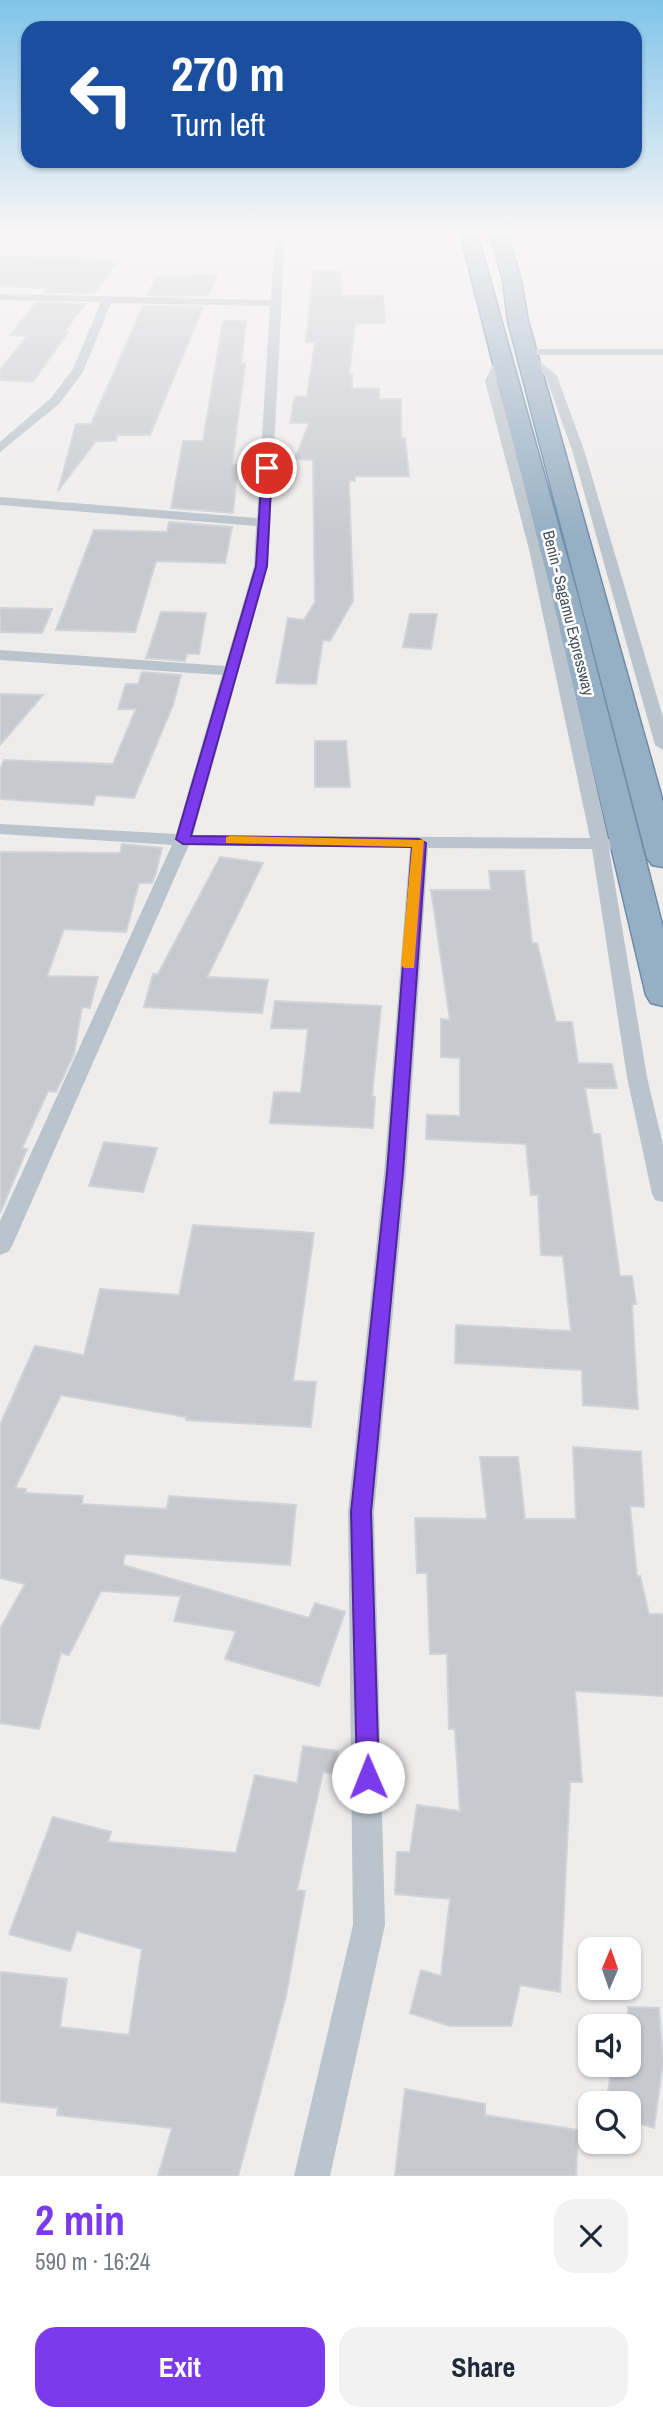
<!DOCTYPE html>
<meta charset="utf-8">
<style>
body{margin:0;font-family:"Archivo Narrow",sans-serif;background:#f2f2f3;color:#1f2937;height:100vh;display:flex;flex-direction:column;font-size:26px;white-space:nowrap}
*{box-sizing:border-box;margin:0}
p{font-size:23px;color:#747a83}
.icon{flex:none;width:38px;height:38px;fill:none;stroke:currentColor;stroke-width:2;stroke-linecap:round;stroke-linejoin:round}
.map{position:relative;height:2176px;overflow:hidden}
.sheet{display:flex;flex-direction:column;background:#fff;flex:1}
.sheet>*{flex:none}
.banner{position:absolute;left:21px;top:21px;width:621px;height:147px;border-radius:21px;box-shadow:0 2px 5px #0004;background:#1a4fa0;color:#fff;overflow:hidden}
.needle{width:46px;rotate:2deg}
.tools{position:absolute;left:578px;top:1937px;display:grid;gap:14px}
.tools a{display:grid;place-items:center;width:63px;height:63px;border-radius:14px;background:#fff;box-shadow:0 2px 5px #0004;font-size:35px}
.pin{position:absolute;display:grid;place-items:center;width:60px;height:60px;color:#fff;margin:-30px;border:4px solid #fff;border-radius:50%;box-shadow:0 2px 7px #0007}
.me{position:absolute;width:77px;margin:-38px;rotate:359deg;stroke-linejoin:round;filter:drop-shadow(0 0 5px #0008)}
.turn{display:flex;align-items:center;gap:24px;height:147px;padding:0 35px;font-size:32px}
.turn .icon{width:91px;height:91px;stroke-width:2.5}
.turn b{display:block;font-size:49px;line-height:60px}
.round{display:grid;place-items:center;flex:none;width:74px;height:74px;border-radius:21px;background:#f2f2f3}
.overview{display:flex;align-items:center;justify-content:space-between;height:119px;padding:0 35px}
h1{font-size:42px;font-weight:700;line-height:52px;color:#7c3aed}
.action{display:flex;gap:14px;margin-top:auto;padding:14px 35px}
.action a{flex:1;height:80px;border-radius:21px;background:#7c3aed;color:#fff;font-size:28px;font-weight:700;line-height:80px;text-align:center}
.action a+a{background:#f2f2f3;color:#1f2937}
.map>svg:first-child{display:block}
</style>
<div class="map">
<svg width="663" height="2176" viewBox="0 0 663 2176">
<rect width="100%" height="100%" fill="#efecec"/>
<path fill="#c6c9cf" stroke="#d0d3d8" stroke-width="2" d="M 0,256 L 86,258 L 119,261 L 94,293 L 45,292 L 49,288 L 0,286 Z
M 313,271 L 341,271 L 341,296 L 383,296 L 385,323 L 355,323 L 349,374 L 352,374 L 352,388 L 379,389 L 379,399 L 401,399 L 401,438 L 405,438 L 409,476 L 355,476 L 355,481 L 349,481 L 353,601 L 330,641 L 323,640 L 316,684 L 276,683 L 288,618 L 304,620 L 315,602 L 313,460 L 295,459 L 309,423 L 290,423 L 295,396 L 307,397 L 315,342 L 306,342 Z
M 192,274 L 217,275 L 208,296 L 148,295 L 156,277 L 191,277 Z
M 36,303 L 85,304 L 64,332 L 68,332 L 33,382 L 0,380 L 0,370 L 27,336 L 10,335 Z
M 143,306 L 203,307 L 150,435 L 117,435 L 116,441 L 96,441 L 58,491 L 76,424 L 91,424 Z
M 223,321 L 246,321 L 241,364 L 245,364 L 232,465 L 238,465 L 233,513 L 171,508 L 183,441 L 203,441 Z
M 169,522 L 232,527 L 225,563 L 156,561 L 135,632 L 56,630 L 94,530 L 167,532 Z
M 0,608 L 52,609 L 42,633 L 0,632 Z
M 161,612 L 206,613 L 199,654 L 187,654 L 185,661 L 146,658 Z
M 410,614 L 437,614 L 431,649 L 403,647 Z
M 142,672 L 181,675 L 173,705 L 134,798 L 96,795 L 93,805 L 0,799 L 0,770 L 4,760 L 113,764 L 136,709 L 118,709 L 126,684 L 138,684 Z
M 0,694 L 43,695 L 0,745 Z
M 315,741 L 346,741 L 350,787 L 315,787 Z
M 122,844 L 162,848 L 156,873 L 152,883 L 139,883 L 126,932 L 64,929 L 47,976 L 98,977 L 90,1008 L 82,1007 L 74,1054 L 56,1092 L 48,1091 L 22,1148 L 27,1149 L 0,1213 L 0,852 L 120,853 Z
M 220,857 L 263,863 L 207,977 L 268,980 L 262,1013 L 144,1007 L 153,974 L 158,974 Z
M 489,871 L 524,871 L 532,943 L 537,943 L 556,1022 L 572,1022 L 578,1063 L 612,1064 L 617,1088 L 585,1088 L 593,1134 L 600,1134 L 620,1276 L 632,1276 L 636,1304 L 632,1304 L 638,1409 L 583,1405 L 582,1370 L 455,1363 L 456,1325 L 571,1331 L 563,1256 L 541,1255 L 538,1195 L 531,1195 L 526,1144 L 426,1139 L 427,1115 L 460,1116 L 460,1058 L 441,1057 L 441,1019 L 450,1020 L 431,890 L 491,890 Z
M 275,1001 L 381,1006 L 372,1096 L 375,1097 L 373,1128 L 270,1123 L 274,1092 L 301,1093 L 308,1029 L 271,1028 Z
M 104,1142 L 157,1148 L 143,1192 L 89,1186 Z
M 193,1225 L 314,1233 L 293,1381 L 316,1382 L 311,1427 L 186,1420 L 186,1417 L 61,1395 L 15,1488 L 26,1489 L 25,1493 L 83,1496 L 82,1504 L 167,1509 L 169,1496 L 296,1505 L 290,1565 L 125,1554 L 123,1565 L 309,1618 L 315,1603 L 345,1612 L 319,1686 L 225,1659 L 236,1631 L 174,1621 L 181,1596 L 101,1591 L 69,1655 L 61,1653 L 39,1729 L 0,1723 L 0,1629 L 25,1584 L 0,1578 L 0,1425 L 35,1346 L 84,1355 L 100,1289 L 179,1295 Z
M 573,1447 L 641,1452 L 644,1507 L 630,1506 L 637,1577 L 640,1576 L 649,1614 L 663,1614 L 663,1696 L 575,1691 L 582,1782 L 570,1782 L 560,1992 L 520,1985 L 511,2026 L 450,2026 L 410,2013 L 421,1970 L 441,1976 L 450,1899 L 395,1894 L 397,1852 L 410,1852 L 417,1805 L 460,1811 L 455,1729 L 449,1729 L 447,1654 L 430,1654 L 427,1573 L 417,1573 L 415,1518 L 487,1519 L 480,1457 L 518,1457 L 525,1519 L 576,1519 Z
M 303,1746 L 338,1751 L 334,1774 L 323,1772 L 297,1890 L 305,1891 L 286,1996 L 238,2176 L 158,2176 L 172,2128 L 57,2115 L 58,2108 L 0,2102 L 0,1972 L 67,1979 L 60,2027 L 129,2035 L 142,1949 L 77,1931 L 70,1951 L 9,1934 L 53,1817 L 111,1832 L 108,1842 L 236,1853 L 255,1775 L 297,1783 Z
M 628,2007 L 659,2008 L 663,2061 L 654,2128 L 628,2120 L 628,2104 L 606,2104 L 611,2072 L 628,2077 Z
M 405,2089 L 485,2104 L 485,2115 L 578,2130 L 576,2176 L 395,2176 Z"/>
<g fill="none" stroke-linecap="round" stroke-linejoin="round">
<defs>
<path id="trunk" d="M 460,233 L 477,233 L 578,596 L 663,928 L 663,1006 L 651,1003 L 646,995 L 552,596 Z
M 490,233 L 507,233 L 521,280 L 528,321 L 663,802 L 663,867 L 652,865 L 647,858 L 508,321 L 503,280 Z"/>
</defs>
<use href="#trunk" stroke="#6e8ca8" stroke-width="3"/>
<path fill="#bac4cc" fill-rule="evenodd" d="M 275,233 L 285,233 L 268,566 L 193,835 L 590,838 L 529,549 L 485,381 L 497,356 L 505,356 L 497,381 L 543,549 L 608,839 L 619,840 L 622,844 L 619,848 L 609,849 L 647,1077 L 663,1145 L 663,1202 L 655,1200 L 652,1194 L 627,1077 L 592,849 L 428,848 L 406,1173 L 374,1512 L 385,1925 L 330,2176 L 294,2176 L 353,1925 L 348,1512 L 384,1173 L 410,847 L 189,845 L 12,1246 L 8,1252 L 0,1255 L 0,1221 L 172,845 L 0,834 L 0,824 L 176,834 L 222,675 L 0,660 L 0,650 L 225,666 L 254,566 L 256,526 L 0,505 L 0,497 L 257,518 L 270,306 L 111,303 L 83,372 L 59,404 L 0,452 L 0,442 L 51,398 L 73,369 L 101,302 L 0,300 L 0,294 L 271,300 Z
M 528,349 L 663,349 L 663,355 L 533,355 L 557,376 L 585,453 L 663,717 L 663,750 L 655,745 L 573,453 L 546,377 L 524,358 L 527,355 L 522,352 Z"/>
<use href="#trunk" fill="#96afc4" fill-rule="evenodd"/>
</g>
<linearGradient id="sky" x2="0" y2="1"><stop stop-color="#80c4ea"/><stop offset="0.43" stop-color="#f8f6f6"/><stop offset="1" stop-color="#f8f6f6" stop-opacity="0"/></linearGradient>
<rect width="663" height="537" fill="url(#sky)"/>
<path fill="#7c3aed" stroke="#51269a" stroke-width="2" d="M 267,465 L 272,468 L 267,566 L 191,836 L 419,839 L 426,843 L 403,1172 L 371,1512 L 379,1777 L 376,1785 L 368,1789 L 360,1785 L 357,1777 L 351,1512 L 387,1172 L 412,847 L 183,844 L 176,839 L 256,566 L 262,468 Z"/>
<path fill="#f59e0b" d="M 230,836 L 424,840 L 414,968 L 404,968 L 401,965 L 412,847 L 226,843 L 226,837 Z"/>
<g text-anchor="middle" stroke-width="5" stroke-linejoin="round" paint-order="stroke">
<g font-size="16" fill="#44505a" stroke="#fff">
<text transform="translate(569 613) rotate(76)" y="6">Benin - Sagamu Expressway</text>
</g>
</g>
</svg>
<div class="tools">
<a><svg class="needle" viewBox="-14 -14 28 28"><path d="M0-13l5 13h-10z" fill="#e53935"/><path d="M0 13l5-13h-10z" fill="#747a83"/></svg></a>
<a><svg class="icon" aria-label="sound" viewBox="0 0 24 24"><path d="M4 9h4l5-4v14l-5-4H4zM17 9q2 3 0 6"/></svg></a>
<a><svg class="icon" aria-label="search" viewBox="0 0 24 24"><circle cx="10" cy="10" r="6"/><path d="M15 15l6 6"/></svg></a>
</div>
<div class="pin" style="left:267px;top:468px;background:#d93025"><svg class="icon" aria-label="arrive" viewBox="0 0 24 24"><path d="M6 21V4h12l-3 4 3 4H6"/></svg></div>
<svg class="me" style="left:368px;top:1777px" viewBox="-20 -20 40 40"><circle r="19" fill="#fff"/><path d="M0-13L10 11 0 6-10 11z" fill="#7c3aed"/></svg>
<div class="banner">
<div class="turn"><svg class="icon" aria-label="left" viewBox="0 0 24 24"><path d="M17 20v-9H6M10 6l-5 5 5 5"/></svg><div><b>270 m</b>Turn left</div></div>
</div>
</div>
<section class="sheet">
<div class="overview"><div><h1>2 min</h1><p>590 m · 16:24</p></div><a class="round"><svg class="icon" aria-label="close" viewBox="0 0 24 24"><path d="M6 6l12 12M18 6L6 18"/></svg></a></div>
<div class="action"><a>Exit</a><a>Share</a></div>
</section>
